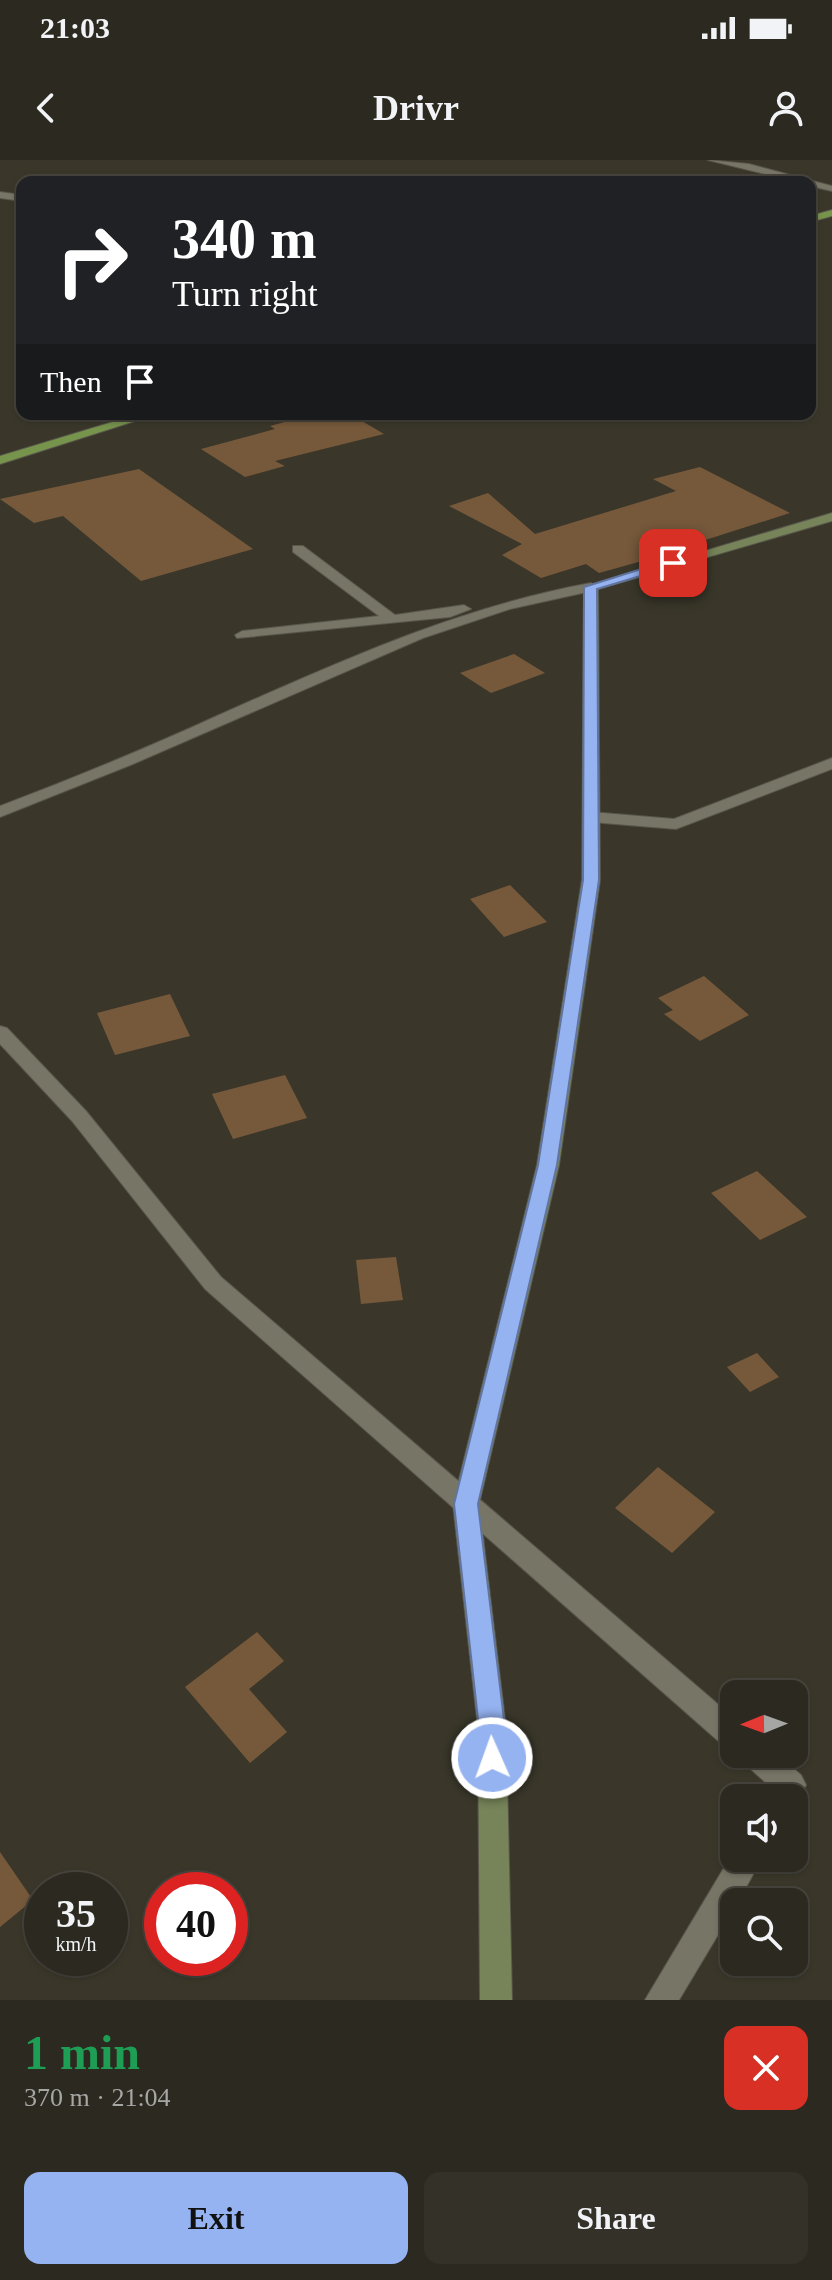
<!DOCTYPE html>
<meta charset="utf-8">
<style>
body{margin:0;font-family:Georgia,serif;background:#343129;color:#f1f3f6;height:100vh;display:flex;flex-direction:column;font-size:30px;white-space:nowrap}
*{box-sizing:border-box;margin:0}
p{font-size:26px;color:#a6a6a5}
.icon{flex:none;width:44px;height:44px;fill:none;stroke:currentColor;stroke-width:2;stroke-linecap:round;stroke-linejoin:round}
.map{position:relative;height:1840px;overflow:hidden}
.drawer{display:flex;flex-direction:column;background:#2c2920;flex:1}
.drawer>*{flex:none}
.banner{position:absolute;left:16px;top:16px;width:800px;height:244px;border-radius:16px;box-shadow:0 2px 6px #0004,0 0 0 2px #48453e;background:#202124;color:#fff;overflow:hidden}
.needle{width:52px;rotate:269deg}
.fabs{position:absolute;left:720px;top:1520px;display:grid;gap:16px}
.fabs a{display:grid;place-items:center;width:88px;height:88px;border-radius:16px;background:#2c2920;box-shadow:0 2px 6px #0004,0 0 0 2px #48453e;font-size:40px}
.speed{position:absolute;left:24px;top:1712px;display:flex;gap:16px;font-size:40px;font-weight:700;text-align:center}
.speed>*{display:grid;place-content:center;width:104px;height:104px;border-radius:50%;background:#2c2920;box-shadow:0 2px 6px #0004,0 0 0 2px #48453e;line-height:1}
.speed small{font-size:20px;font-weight:400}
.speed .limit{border:12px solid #d22;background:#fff;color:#111}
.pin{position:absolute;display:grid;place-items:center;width:68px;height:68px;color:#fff;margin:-34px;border-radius:16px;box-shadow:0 4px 12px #0006}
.me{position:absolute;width:88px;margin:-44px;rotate:358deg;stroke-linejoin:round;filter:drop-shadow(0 0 6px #0008)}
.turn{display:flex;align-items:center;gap:28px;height:168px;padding:0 24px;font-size:36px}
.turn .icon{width:104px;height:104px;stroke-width:2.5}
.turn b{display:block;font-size:56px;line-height:68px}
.then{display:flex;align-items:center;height:76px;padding:0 24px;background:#0003;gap:16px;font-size:30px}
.round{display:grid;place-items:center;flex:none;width:84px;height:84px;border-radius:16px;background:#343129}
.summary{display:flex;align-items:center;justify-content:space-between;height:136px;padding:0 24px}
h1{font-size:48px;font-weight:700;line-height:60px;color:#1e9e55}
.cta{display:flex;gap:16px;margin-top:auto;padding:16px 24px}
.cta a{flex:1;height:92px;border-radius:16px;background:#95b2f1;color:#111;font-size:32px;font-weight:700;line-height:92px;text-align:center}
.cta a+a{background:#343129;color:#f1f3f6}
.status{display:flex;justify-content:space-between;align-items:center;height:56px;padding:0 40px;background:#2c2920;direction:ltr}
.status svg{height:22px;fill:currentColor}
header{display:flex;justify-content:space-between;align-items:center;height:104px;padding:0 24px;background:#2c2920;font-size:36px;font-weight:700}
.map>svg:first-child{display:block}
</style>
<div class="status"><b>21:03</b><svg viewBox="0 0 49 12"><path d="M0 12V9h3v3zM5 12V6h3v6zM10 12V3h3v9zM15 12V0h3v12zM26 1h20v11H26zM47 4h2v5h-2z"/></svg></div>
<header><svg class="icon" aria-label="back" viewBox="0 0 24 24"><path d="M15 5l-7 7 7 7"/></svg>Drivr<svg class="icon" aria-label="person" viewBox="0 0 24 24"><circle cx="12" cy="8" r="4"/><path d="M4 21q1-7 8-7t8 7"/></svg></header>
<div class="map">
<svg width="832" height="1840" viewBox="0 0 832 1840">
<rect width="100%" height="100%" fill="#3a372a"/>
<path fill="#76593b" d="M 350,254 L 384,274 L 275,301 L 285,306 L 245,317 L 201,289 L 275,269 L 270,266 L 310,255 L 319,261 Z
M 700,307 L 790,353 L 699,382 L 703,384 L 599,413 L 586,404 L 541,418 L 502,395 L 522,384 L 449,346 L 488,333 L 535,374 L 676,331 L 653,319 Z
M 139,309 L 253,389 L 141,421 L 63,356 L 34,363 L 0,339 Z
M 514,494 L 545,513 L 491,533 L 460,513 Z
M 510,725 L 547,762 L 504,777 L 470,739 Z
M 704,816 L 749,855 L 700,881 L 664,854 L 673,850 L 658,838 Z
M 170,834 L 190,876 L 115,895 L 97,853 Z
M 285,915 L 307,958 L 233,979 L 212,934 Z
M 757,1011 L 807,1057 L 760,1080 L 711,1033 Z
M 396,1097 L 403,1140 L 361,1144 L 356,1100 Z
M 757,1193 L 779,1217 L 750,1232 L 727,1207 Z
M 658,1307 L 715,1352 L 672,1393 L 615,1348 Z
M 257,1472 L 284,1501 L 249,1529 L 287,1572 L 250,1603 L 185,1527 Z
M 0,1692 L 33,1740 L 0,1767 Z"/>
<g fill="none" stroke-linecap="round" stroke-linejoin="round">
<defs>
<path id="street" d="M 708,0 L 749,4 L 832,26 L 832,31 L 810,26 L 810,22 L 797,22 Z
M 105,15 L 109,17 L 103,22 L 94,22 Z
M 0,32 L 22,35 L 22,41 L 0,38 Z
M 293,386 L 303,386 L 395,455 L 464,445 L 471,449 L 450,457 L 237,478 L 235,475 L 242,471 L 379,456 L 293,392 Z
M 591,423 L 598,427 L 596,430 L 510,449 L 423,478 L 133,604 L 0,657 L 0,646 C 74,618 147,588 219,555 C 341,501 459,447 591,423 Z
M 832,598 L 832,609 L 676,669 L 591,662 L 583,657 L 591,652 L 674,659 Z
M 0,866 L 7,868 L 86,951 L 221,1117 L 734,1558 L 734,1590 L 724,1586 L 205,1129 L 72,961 L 0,884 Z
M 741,1594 L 777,1594 L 801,1615 L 806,1625 L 794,1648 L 794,1638 L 769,1638 L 773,1629 L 745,1604 Z
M 734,1691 L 734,1698 L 762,1698 L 738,1742 L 734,1742 L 734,1748 L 679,1840 L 645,1840 Z"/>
<path id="secondary" d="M 832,353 L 832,361 L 598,429 L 600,720 L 559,1005 L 479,1344 L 506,1568 L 512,1840 L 480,1840 L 478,1568 L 453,1344 L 537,1005 L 582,720 L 584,427 Z"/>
<path id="primary" d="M 832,50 L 832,56 L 810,62 L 810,56 Z
M 139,254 L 157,254 L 0,304 L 0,296 Z"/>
</defs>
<use href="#street" stroke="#58564b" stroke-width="2"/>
<use href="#secondary" stroke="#58564b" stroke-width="2"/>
<use href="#primary" stroke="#58564b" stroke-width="2"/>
<use href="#street" fill="#777566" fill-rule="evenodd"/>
<use href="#secondary" fill="#778459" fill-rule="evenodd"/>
<use href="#primary" fill="#76944c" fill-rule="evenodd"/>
</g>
<path fill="#95b2f1" stroke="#61749d" stroke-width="2" d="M 673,399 L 677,400 L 677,405 L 597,429 L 599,720 L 557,1005 L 478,1344 L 505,1568 L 505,1598 L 501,1607 L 492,1611 L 483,1607 L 479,1598 L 479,1568 L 454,1344 L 538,1005 L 583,720 L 584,427 Z"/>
</svg>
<div class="fabs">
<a><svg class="needle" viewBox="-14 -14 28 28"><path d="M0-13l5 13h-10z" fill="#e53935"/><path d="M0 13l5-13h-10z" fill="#a6a6a5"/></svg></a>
<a><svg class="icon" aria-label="sound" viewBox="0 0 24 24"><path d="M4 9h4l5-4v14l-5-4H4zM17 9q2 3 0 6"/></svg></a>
<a><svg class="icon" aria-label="search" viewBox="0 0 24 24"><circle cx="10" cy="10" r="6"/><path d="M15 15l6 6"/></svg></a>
</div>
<div class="speed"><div>35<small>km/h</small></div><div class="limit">40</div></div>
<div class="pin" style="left:673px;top:403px;background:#d93025"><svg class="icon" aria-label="arrive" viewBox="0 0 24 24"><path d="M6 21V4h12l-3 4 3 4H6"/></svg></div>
<svg class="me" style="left:492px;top:1598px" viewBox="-20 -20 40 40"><circle r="17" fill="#95b2f1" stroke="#fff" stroke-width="3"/><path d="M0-11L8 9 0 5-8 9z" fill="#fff"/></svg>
<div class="banner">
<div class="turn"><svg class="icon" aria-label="right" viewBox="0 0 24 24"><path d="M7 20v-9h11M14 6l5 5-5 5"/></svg><div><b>340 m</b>Turn right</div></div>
<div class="then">Then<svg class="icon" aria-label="arrive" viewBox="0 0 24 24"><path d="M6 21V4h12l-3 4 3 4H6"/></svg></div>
</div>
</div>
<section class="drawer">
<div class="summary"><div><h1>1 min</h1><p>370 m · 21:04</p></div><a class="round" style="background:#d93025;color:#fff"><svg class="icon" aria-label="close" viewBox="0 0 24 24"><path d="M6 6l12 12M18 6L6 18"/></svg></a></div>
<div class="cta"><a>Exit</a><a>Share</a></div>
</section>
